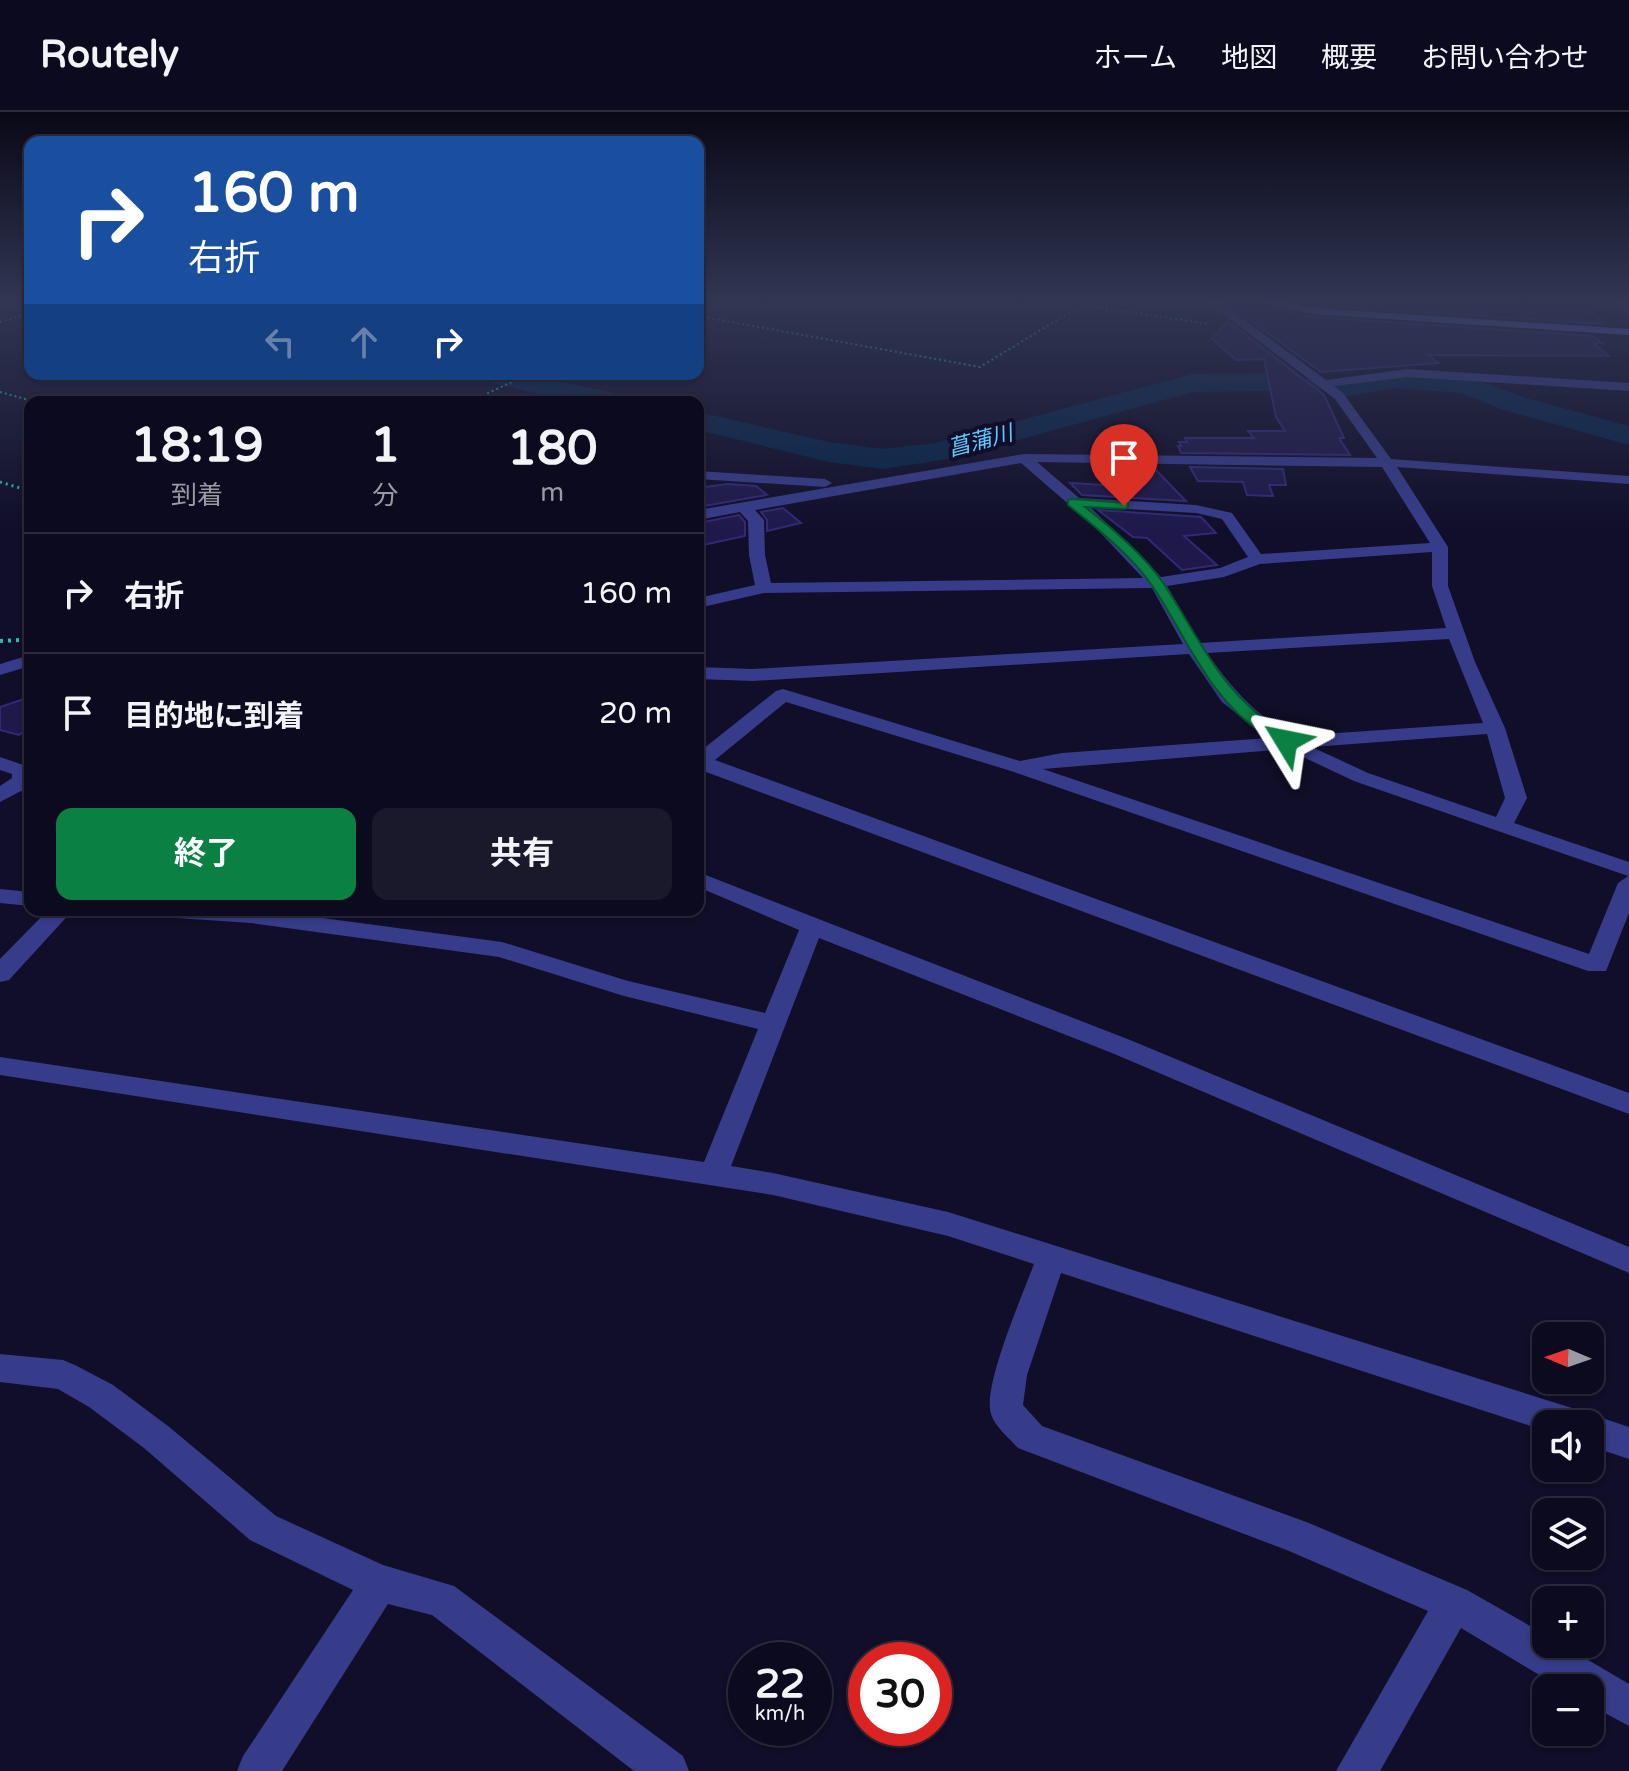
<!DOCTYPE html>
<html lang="ja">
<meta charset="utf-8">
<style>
body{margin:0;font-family:"Varela Round","Noto Sans JP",sans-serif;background:#1a182b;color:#f1f3f6;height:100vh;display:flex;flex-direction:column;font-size:30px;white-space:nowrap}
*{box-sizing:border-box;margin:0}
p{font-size:26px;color:#9a9aa4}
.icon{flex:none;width:44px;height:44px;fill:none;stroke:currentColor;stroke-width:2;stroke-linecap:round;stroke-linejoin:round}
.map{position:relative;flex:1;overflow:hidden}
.sheet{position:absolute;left:24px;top:284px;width:680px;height:520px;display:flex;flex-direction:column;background:#0c0a1e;border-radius:16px;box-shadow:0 2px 6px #0004,0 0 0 2px #2c2b3c}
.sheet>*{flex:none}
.guide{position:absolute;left:24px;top:24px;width:680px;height:244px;border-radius:16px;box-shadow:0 2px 6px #0004,0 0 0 2px #2c2b3c;background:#1a4fa0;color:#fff;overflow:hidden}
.needle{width:52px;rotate:272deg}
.controls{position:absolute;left:1532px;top:1210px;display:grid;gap:16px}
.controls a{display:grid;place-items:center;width:72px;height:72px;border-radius:16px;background:#0c0a1e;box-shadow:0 2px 6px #0004,0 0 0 2px #2c2b3c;font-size:40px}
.speed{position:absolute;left:728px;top:1530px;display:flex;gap:16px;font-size:40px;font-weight:700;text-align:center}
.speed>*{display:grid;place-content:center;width:104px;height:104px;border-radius:50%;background:#0c0a1e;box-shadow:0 2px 6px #0004,0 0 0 2px #2c2b3c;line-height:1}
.speed small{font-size:20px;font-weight:400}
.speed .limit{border:12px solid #d22;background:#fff;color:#111}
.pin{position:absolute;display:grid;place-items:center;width:68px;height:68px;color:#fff;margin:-82px -34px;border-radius:50% 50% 50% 0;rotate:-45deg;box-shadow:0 0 8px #0007}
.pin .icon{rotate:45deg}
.me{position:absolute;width:88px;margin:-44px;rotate:305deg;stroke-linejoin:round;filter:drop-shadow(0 0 6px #0008)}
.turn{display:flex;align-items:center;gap:28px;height:168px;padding:0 32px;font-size:36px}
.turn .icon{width:104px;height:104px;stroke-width:2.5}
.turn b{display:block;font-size:56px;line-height:68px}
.lanes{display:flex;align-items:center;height:76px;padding:0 32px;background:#0003;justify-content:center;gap:40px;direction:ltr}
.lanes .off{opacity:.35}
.eta{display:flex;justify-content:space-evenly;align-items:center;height:136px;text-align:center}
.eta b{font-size:48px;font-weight:700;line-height:56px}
.action{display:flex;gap:16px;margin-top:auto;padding:16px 32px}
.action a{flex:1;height:92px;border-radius:16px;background:#0b8043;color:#fff;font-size:32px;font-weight:700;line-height:92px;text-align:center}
.action a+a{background:#1a182b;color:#f1f3f6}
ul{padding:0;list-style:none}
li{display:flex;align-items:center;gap:24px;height:120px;padding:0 32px;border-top:2px solid #2c2b3c}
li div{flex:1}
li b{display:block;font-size:30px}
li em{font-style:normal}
header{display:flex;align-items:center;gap:48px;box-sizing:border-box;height:112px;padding:0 40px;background:#0c0a1e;border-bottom:2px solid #2c2b3c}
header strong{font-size:38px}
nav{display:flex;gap:44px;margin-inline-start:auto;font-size:28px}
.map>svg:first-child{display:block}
</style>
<header>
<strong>Routely</strong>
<nav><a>ホーム</a><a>地図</a><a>概要</a><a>お問い合わせ</a></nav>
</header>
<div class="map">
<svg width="1629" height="1659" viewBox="0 0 1629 1659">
<rect width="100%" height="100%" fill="#100e28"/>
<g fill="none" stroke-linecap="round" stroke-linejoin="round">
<path fill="#072548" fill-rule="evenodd" d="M 1393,258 L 1466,264 L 1526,286 L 1629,314 L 1629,333 L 1504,298 L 1461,281 L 1393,276 L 1341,286 L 1331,283 L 1326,277 L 1331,271 Z
M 1266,261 L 1319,269 L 1323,275 L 1319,281 L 1309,284 L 1266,279 L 1193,280 L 948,347 L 883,357 L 829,350 L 698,318 L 698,300 L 829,330 L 883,337 L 936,331 L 1192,262 Z
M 475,262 L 528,262 L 625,284 L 629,290 L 575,290 L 479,268 Z"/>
</g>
<path fill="#1e194a" stroke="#312978" stroke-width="2" d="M 1287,187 L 1396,187 L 1398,192 L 1502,196 L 1500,194 L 1537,194 L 1529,189 L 1579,189 L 1604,212 L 1314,193 Z
M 1248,192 L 1314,205 L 1592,224 L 1602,231 L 1593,231 L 1609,244 L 1427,243 L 1439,251 L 1321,260 L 1239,200 Z
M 1228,209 L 1324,283 L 1344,326 L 1339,326 L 1350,343 L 1181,341 L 1178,334 L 1181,334 L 1179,330 L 1187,330 L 1185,326 L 1254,326 L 1248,319 L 1285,319 L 1276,305 L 1264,247 L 1236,248 L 1212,227 Z
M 1190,355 L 1283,357 L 1286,373 L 1269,373 L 1273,384 L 1247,383 L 1243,370 L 1198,369 Z
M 1114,357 L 1156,358 L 1186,389 L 1082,383 L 1070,371 L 1120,374 Z
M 728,372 L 756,374 L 767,383 L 698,395 L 698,376 Z
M 783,396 L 801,411 L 767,419 L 767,408 L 761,400 Z
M 1098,398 L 1201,405 L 1216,421 L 1184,424 L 1217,453 L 1182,458 L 1147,426 L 1133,425 Z
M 739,403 L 745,410 L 745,424 L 698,434 L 698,411 Z
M 30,585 L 30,615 L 19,623 L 0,618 L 0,595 Z"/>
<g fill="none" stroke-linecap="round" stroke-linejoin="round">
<path stroke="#28c0a7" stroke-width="2" stroke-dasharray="2 3" stroke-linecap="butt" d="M 698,189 L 702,187
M 698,204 L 980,255 L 1082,193 L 1209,212
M 0,210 L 30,201
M 0,280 L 36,290
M 469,290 L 529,262"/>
<path stroke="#28c0a7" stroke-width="3" stroke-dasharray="2 4" stroke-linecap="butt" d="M 0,370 L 30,379"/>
<path stroke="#28c0a7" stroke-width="4" stroke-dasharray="3 5" stroke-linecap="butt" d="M 0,529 L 19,528"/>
<path fill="#363c8a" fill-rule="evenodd" d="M 1204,187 L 1216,187 L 1326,268 L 1408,257 L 1629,271 L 1629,279 L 1408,265 L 1334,274 L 1343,281 L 1391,347 L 1629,364 L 1629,372 L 1397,355 L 1448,435 L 1448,474 L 1475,550 L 1505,616 L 1527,686 L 1514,711 L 1629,750 L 1629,801 L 1606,859 L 1588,859 L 1011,659 L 786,590 L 715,648 L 1629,981 L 1629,1002 L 698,657 L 698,641 L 776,579 L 783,577 L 1020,649 L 1062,641 L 1268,626 L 1222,590 L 1189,542 L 753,569 L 698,567 L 698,555 L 753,557 L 1183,532 L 1152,476 L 764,481 L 698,496 L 698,486 L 755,473 L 749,443 L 748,409 L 740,400 L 698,408 L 698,398 L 1024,342 L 1377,346 L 1335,287 ZM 1037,350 L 1382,355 L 1430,431 L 1261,442 L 1232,401 L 1196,393 L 1079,386 ZM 1021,351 L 1095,415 L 1143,466 L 771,471 L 765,443 L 764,408 L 755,398 ZM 1090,395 L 1196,401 L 1222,407 L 1248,445 L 1220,456 L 1161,465 ZM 1432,440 L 1432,474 L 1446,516 L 1200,531 L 1167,474 L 1224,465 L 1260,452 ZM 1449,527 L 1483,611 L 1294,624 C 1254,602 1233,578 1207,541 ZM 1487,622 L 1505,686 L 1496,705 L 1368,661 L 1312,635 ZM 1286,637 L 1354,669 L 1628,764 L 1618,771 L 1589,842 L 1043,657 Z
M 1606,187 L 1619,187 L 1629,195 L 1629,203 Z
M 698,359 L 825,367 L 832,371 L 825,375 L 698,367 Z
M 30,543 L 30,554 L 0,563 L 0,552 Z
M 0,645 L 29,655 L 30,683 L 21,679 L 0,690 L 0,674 L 12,666 L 12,662 L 0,658 Z
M 698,760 L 1130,928 L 1629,1135 L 1629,1161 L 1112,941 L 819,826 L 731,1054 L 773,1061 L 948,1100 L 1572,1296 L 1585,1304 L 1590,1302 L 1629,1315 L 1629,1347 L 1590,1334 L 1590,1312 L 1546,1312 L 1546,1319 L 1061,1161 L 1027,1263 L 1023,1293 L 1042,1314 L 1309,1411 L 1467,1478 L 1546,1523 L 1546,1532 L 1561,1532 L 1629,1572 L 1629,1614 L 1590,1593 L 1590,1576 L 1561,1576 L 1461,1516 L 1380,1659 L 1336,1659 L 1428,1499 L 1289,1439 L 1018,1336 C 1009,1326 995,1315 991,1302 C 982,1275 1023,1182 1034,1152 L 948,1124 L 773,1083 L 0,963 L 0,945 L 704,1050 L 758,917 L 624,884 L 499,845 L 251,811 L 162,805 L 154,803 L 150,798 L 263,798 L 502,830 L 628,869 L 765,901 L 799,818 L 698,775 Z
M 0,777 L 30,780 L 30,794 L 0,791 Z
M 48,798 L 73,798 L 9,868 L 0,870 L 0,847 Z
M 0,1242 L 63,1248 L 75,1253 L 113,1273 L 168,1314 L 276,1404 L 383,1453 L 454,1474 L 683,1644 L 689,1659 L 634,1659 L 432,1503 L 388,1492 L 282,1659 L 237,1659 L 243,1644 L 353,1478 L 250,1428 L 144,1336 L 89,1295 L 58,1277 L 0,1270 Z"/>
<path fill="#6c78ff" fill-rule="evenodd" d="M 1244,187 L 1269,187 L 1314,196 L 1629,217 L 1629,223 L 1314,202 Z"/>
</g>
<linearGradient id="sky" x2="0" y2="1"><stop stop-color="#090816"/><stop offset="0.45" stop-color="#313653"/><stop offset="1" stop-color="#313653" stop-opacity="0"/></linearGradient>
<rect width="1629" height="420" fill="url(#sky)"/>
<path fill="#0b8043" stroke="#07532c" stroke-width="2" d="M 1072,387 L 1128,391 L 1128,396 L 1124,397 L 1085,395 C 1110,414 1146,445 1164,472 C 1206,537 1221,583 1291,626 L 1291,632 C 1280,634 1273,628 1264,622 C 1209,588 1187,525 1153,475 C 1133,445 1096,415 1068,393 L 1068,388 Z"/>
<g text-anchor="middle" stroke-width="8" stroke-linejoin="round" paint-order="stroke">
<g font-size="22" font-style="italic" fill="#63c7ff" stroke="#100e28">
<text transform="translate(980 328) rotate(-15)" y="8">菖蒲川</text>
</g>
</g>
</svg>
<div class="controls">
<a><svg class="needle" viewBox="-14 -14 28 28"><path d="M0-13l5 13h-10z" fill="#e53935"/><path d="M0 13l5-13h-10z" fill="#9a9aa4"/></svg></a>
<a><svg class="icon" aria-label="sound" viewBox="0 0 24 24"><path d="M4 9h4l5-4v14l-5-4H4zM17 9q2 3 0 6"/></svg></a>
<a><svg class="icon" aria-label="layers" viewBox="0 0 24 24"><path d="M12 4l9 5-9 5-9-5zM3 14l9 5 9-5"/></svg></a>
<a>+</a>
<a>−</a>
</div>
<div class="speed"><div>22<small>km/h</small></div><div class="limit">30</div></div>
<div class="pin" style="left:1124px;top:394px;background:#d93025"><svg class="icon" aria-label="arrive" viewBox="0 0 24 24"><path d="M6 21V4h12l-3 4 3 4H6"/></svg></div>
<svg class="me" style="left:1286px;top:629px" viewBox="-20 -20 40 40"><path d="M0-17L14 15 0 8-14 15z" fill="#0b8043" stroke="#fff" stroke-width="4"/></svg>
<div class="guide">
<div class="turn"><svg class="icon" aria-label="right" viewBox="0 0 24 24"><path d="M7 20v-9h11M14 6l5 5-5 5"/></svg><div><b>160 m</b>右折</div></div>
<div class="lanes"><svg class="icon off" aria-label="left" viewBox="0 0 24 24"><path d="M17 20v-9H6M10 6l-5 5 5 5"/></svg><svg class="icon off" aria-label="ahead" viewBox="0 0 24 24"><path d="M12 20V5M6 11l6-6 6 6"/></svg><svg class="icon" aria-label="right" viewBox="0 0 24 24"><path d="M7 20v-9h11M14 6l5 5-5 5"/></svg></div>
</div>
<section class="sheet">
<div class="eta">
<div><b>18:19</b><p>到着</p></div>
<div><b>1</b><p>分</p></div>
<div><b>180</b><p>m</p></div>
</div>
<ul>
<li><svg class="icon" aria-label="right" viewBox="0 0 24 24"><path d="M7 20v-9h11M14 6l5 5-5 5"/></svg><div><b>右折</b></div><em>160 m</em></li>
<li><svg class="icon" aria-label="arrive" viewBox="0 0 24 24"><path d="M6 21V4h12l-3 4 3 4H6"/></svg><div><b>目的地に到着</b></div><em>20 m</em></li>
</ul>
<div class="action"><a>終了</a><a>共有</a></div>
</section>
</div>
